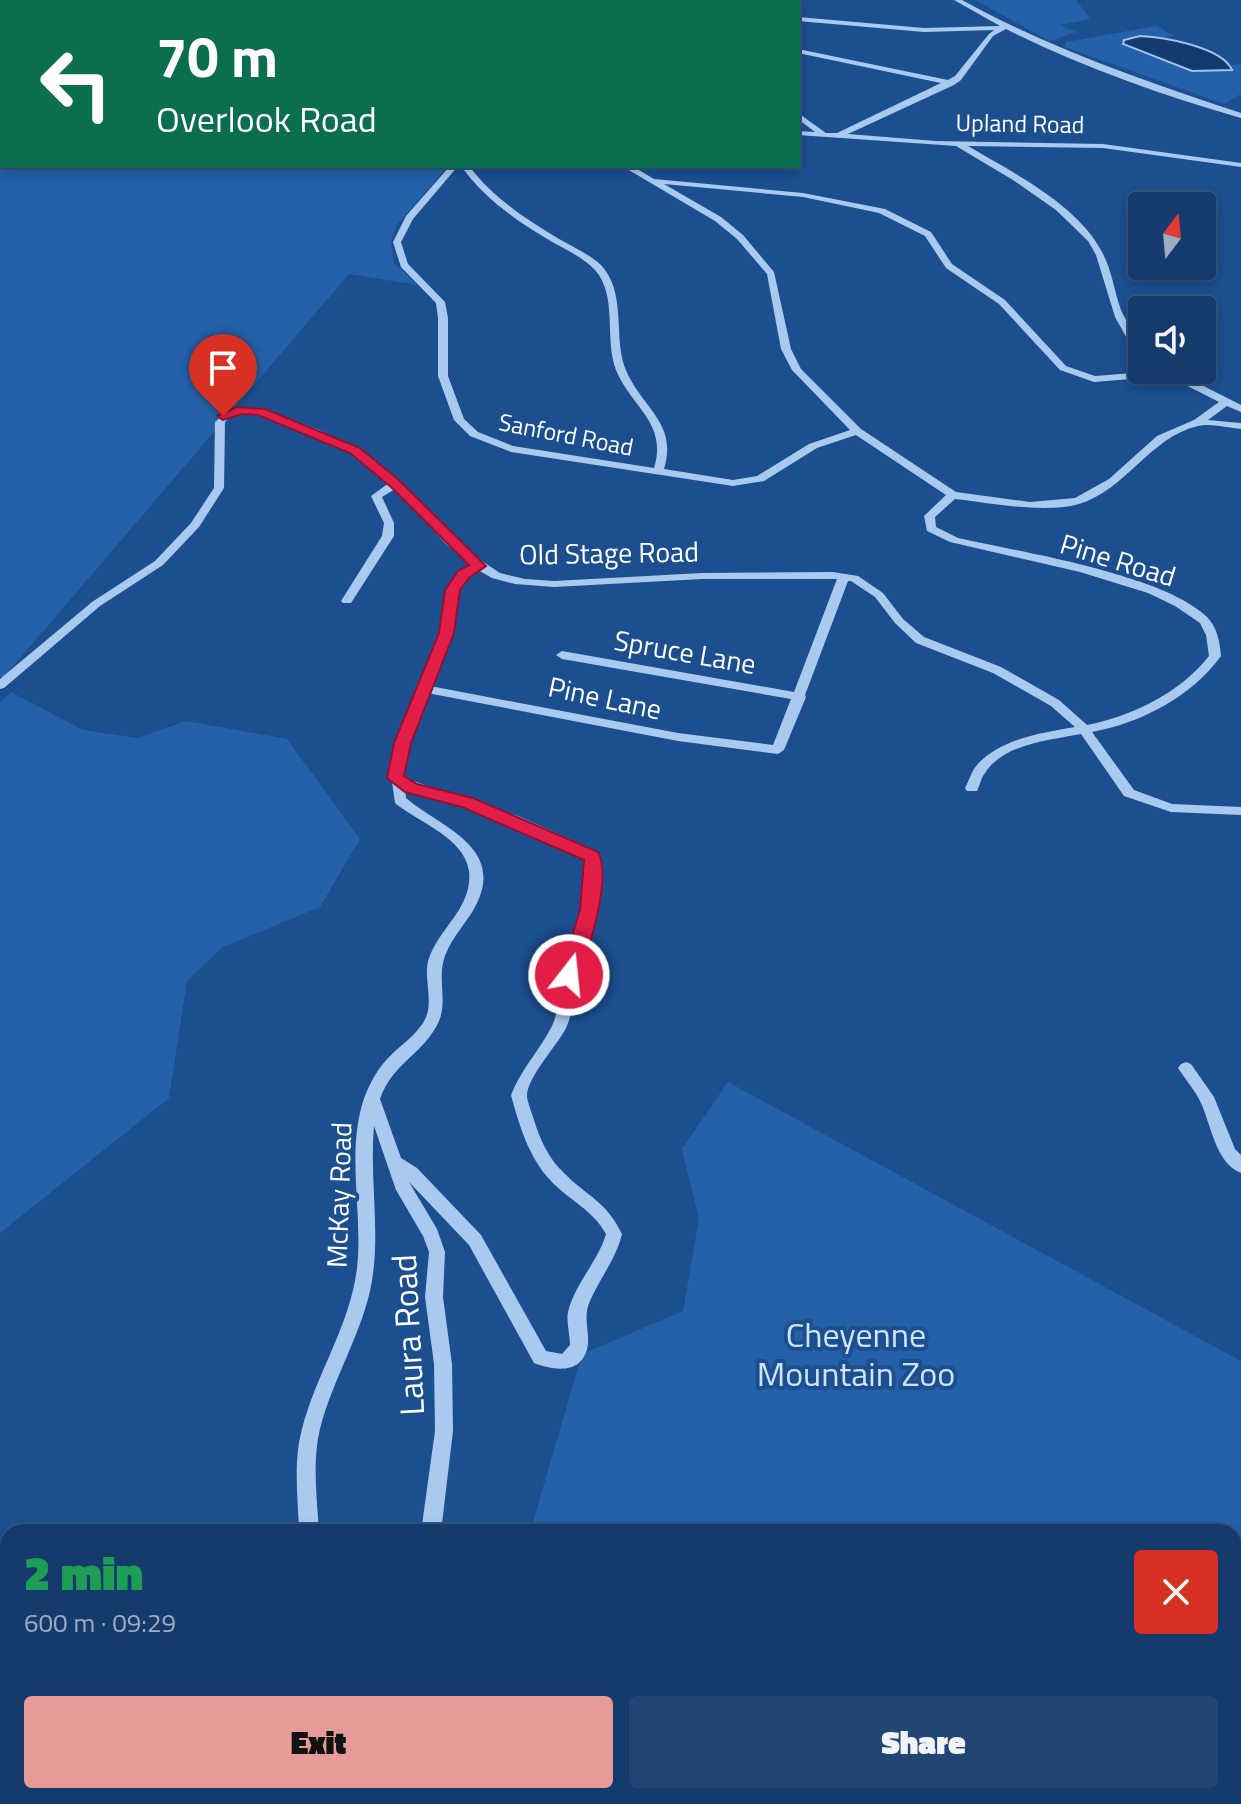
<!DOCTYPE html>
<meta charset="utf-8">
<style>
body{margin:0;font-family:"Titillium Web",sans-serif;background:#214673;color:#f1f3f6;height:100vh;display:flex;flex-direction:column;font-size:30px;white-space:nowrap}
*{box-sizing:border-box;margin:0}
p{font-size:26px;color:#9dadc1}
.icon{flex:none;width:44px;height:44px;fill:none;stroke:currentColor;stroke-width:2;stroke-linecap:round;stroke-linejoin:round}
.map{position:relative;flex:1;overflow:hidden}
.drawer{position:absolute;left:0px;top:1524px;width:1242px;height:280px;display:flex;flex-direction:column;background:#143b6b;border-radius:24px 24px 0 0;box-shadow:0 4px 12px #0003,0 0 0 2px #33557e}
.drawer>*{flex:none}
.guide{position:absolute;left:0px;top:0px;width:800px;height:168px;box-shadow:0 4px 12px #0003,0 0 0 2px #33557e;background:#0b6e4f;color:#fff;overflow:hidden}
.needle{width:52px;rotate:16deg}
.fabs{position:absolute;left:1128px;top:192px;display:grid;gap:16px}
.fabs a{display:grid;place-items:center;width:88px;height:88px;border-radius:8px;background:#143b6b;box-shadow:0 4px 12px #0003,0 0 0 2px #33557e;font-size:40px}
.pin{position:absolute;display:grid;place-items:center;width:68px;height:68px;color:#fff;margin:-82px -34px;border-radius:50% 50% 50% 0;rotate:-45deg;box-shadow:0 0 8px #0007}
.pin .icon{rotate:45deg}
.me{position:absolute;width:88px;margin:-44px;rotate:16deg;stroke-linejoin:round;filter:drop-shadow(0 0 6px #0008)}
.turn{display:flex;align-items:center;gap:28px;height:168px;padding:0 24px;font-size:36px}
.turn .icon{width:104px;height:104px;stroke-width:2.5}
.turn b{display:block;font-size:56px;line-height:68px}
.round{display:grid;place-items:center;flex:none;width:84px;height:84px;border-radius:8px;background:#214673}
.headline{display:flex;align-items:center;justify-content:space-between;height:136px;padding:0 24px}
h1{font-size:48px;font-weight:800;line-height:60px;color:#1e9e55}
.cta{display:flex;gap:16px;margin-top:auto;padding:16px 24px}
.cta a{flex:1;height:92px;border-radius:8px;background:#e69b98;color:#111;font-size:32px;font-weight:800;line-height:92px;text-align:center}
.cta a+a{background:#214673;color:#f1f3f6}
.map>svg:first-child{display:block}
</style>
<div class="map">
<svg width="1241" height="1804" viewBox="0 0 1241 1804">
<rect width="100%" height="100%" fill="#1b4f8f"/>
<path fill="#2461a8" d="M 0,0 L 589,0 L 2,2 L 2,166 L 448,166 L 396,226 L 391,244 L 394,263 L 418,285 L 349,274 L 4,677 L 0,677 Z
M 975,0 L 1076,0 L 1090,19 L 1060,25 L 1076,32 L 1050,41 Z
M 1156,26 L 1175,36 L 1124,40 L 1125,46 L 1192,71 L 1241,64 L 1241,94 L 1224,104 L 1065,47 L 1066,42 Z
M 11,692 L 83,730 L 137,738 L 186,721 L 287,739 L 360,839 L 320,907 L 221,948 L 187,981 L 169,1098 L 0,1233 L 0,703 Z
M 728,1082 L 1241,1361 L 1241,1804 L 448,1804 L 451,1796 L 1234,1796 L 1234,1532 L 530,1532 L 578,1368 L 587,1352 L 683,1311 L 699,1218 L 682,1149 Z"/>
<path fill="#123a6d" stroke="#9cc4f0" stroke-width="2" d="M 1140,36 C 1164,37 1222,47 1232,70 L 1192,71 L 1123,44 L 1124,40 Z"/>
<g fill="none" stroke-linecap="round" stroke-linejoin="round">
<path fill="#a9c9ee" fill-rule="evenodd" d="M 596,0 L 604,0 L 606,2 L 598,2 Z
M 954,0 L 962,0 C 1051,49 1145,81 1241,113 L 1241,118 C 1161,95 1080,66 1006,29 L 993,36 L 961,80 L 954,85 L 848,134 L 936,141 L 1103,144 L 1241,163 L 1241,167 L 1103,148 L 968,146 C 1012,172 1078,205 1102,252 C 1112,270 1114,291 1121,310 C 1127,325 1142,339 1142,354 L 1129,342 L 1115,317 L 1096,255 L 1088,241 L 1056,210 L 1013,180 L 956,146 L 798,135 L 798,131 L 815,132 L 798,119 L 798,113 L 826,133 L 837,133 L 941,83 L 798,53 L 798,49 L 948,80 L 955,76 L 989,34 L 994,30 L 924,32 L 798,21 L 798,17 L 924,28 L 1000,26 Z
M 450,166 L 458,166 L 413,219 L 401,242 L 408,264 L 445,302 L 448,318 L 448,376 L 464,419 L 478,432 L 513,446 L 654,468 C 668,423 631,407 616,370 C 604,339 618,296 595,270 C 583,257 564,249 549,240 C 515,220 484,198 461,166 L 469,166 C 493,198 526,219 559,239 C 573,247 589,254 601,265 C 626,292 614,333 624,365 C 638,406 679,421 664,469 L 733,480 L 757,476 L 809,444 L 850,430 L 792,370 L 781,349 L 767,274 L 737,239 L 715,221 L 622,166 L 632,166 L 654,179 L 803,193 L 885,209 L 931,232 L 952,264 L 1005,300 L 1066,366 L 1095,376 L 1172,370 L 1241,405 L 1241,412 L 1227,406 L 1208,420 L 1241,423 L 1241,429 C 1228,428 1210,423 1198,426 C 1150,437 1126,490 1079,504 C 1043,514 992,503 955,499 L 935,517 L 936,527 L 958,538 C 1020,552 1163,574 1207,617 C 1217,627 1220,642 1221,656 C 1191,697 1141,723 1092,732 L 1134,790 L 1172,804 L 1241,807 L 1241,815 L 1171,812 L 1124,796 L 1081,734 C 1050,740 1003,744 985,773 C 981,778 980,785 977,791 L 967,791 L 965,788 C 969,781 971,772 977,765 C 1000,739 1041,733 1075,727 L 1051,706 L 993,673 L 916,643 L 895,623 L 875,597 L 851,581 L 848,581 L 805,695 L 806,697 L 784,750 L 778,754 L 678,741 L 427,693 L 411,736 L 404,778 L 518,816 L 583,845 L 599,856 C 609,896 588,931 578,968 C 573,988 575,1009 566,1028 C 557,1046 526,1078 527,1097 C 528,1104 532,1113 534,1120 C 540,1140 549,1159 564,1173 C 588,1197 606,1201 622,1234 C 616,1259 600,1278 590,1301 C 583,1316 589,1328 588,1344 C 584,1375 555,1371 534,1363 L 469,1245 L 409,1182 L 437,1229 L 445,1252 L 443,1297 L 452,1364 L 453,1431 L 441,1532 L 421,1532 L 435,1431 L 434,1364 L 425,1297 L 429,1252 L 423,1236 L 396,1190 L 374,1126 C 369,1181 382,1237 370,1291 C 359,1339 332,1381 320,1429 C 312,1462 317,1498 319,1532 L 299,1532 C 298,1498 293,1462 302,1429 C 316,1374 350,1326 357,1268 C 363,1214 347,1158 362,1105 C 368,1085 378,1067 393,1053 C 403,1044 415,1035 423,1023 C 436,1003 422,979 429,958 C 440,927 473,907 469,871 C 464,837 419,823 395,803 L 392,782 L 388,778 L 392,775 L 393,757 L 405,716 L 440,634 L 448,585 L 458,574 L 471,565 L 446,544 L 395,489 L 382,497 L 394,523 L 394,536 L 351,603 L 343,603 L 341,601 L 382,536 L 384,523 L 371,496 L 389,483 C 379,473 368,464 356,456 C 335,442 264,410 240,413 C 234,414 229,417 225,422 L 224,488 L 199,527 L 163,565 L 100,606 L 4,688 L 0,689 L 0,679 L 92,602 L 155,561 L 191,523 L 214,488 L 215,422 L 229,410 L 249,407 L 269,411 L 319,430 L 363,451 L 400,482 L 468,552 L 500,573 L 525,579 L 554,581 L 702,573 L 833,572 L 858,576 L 883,593 L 903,619 L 924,637 L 1001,667 L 1059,700 L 1087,725 C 1132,716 1180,693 1209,656 L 1206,635 L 1200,623 L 1175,606 L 1148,593 L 1080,572 L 950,542 L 927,531 L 924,516 L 946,495 L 856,435 L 817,448 L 764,481 L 733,486 L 511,452 L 470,436 L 454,420 L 438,376 L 438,318 L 436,303 L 401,267 L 393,242 L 406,216 ZM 664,184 L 803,197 L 879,213 L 925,236 L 946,268 L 999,304 L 1060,370 L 1094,382 L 1168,376 L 1219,402 L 1194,420 L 1157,436 L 1109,479 L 1075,498 L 1030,502 L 956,492 L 861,429 L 801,369 L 791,349 L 774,272 L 743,235 L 721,217 ZM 478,570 L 492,578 L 515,584 L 554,587 L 702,579 L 837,579 L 794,692 L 562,651 L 556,655 L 562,659 L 791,699 L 773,745 L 678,733 L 430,686 L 452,634 L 460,585 ZM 405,788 L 492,816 L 586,859 C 595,899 572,934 563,972 C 558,990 560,1009 552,1026 C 540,1050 521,1069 511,1095 C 519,1125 529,1158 551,1181 C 569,1200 593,1210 606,1234 C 598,1262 575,1283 568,1312 C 566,1322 570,1334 570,1345 L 562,1354 L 546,1351 L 481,1235 L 417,1168 L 401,1158 L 380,1099 C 393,1063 419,1057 436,1027 C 450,1004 436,980 445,956 C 452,936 468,922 477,903 C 504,846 440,827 406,798 Z
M 1186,1062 L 1191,1064 L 1214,1097 L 1235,1149 L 1241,1155 L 1241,1173 C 1215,1163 1211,1123 1200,1101 C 1194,1089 1185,1079 1178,1068 L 1181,1064 Z"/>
</g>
<path fill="#e11d48" stroke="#92132f" stroke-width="2" d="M 236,407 L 265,409 L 360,448 L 400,481 L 486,566 L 469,578 L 460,590 L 454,633 L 411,743 L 404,776 L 417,784 L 473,798 L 598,852 C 612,877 589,954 576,980 L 562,980 L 560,975 L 580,910 L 584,860 L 462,807 L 405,792 L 387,778 L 394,743 L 439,633 L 445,590 L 458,571 L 469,565 L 391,487 L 350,453 L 258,415 L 242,414 L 223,420 L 217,416 Z"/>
<g text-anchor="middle" stroke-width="8" stroke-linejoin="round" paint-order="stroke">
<g font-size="24" fill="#fff" stroke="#1b4f8f">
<text transform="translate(1020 124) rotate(1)" y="8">Upland Road</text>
<text transform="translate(566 435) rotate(11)" y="8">Sanford Road</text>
</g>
<g font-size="28" fill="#fff" stroke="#1b4f8f">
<text transform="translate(609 553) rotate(-1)" y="10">Old Stage Road</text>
<text transform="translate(1118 560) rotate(17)" y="10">Pine Road</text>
<text transform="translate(685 652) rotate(10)" y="10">Spruce Lane</text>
<text transform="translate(605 698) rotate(12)" y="10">Pine Lane</text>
<text transform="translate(339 1195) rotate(-88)" y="10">McKay Road</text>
</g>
<g font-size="34" fill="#fff" stroke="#1b4f8f">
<text transform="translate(408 1335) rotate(-93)" y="12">Laura Road</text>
</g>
<g font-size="34" fill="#cfe3fa" stroke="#1b4f8f">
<text x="856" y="1347">Cheyenne<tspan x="856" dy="39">Mountain Zoo</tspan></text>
</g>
</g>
</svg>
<div class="fabs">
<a><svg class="needle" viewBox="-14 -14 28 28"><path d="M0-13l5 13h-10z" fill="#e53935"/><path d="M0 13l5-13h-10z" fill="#9dadc1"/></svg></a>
<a><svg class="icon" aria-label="sound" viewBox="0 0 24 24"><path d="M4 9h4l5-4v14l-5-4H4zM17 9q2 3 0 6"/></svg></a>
</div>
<div class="pin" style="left:223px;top:416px;background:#d93025"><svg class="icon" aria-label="arrive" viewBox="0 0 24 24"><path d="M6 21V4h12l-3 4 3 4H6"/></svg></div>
<svg class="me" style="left:569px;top:975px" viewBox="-20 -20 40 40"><circle r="17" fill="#e11d48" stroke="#fff" stroke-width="3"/><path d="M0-11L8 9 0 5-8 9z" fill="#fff"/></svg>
<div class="guide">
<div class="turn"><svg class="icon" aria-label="left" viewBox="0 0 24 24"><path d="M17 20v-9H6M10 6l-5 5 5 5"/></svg><div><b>70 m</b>Overlook Road</div></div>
</div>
<section class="drawer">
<div class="headline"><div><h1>2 min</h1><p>600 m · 09:29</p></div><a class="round" style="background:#d93025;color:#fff"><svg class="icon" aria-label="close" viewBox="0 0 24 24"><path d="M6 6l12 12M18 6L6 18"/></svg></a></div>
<div class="cta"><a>Exit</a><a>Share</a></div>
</section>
</div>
